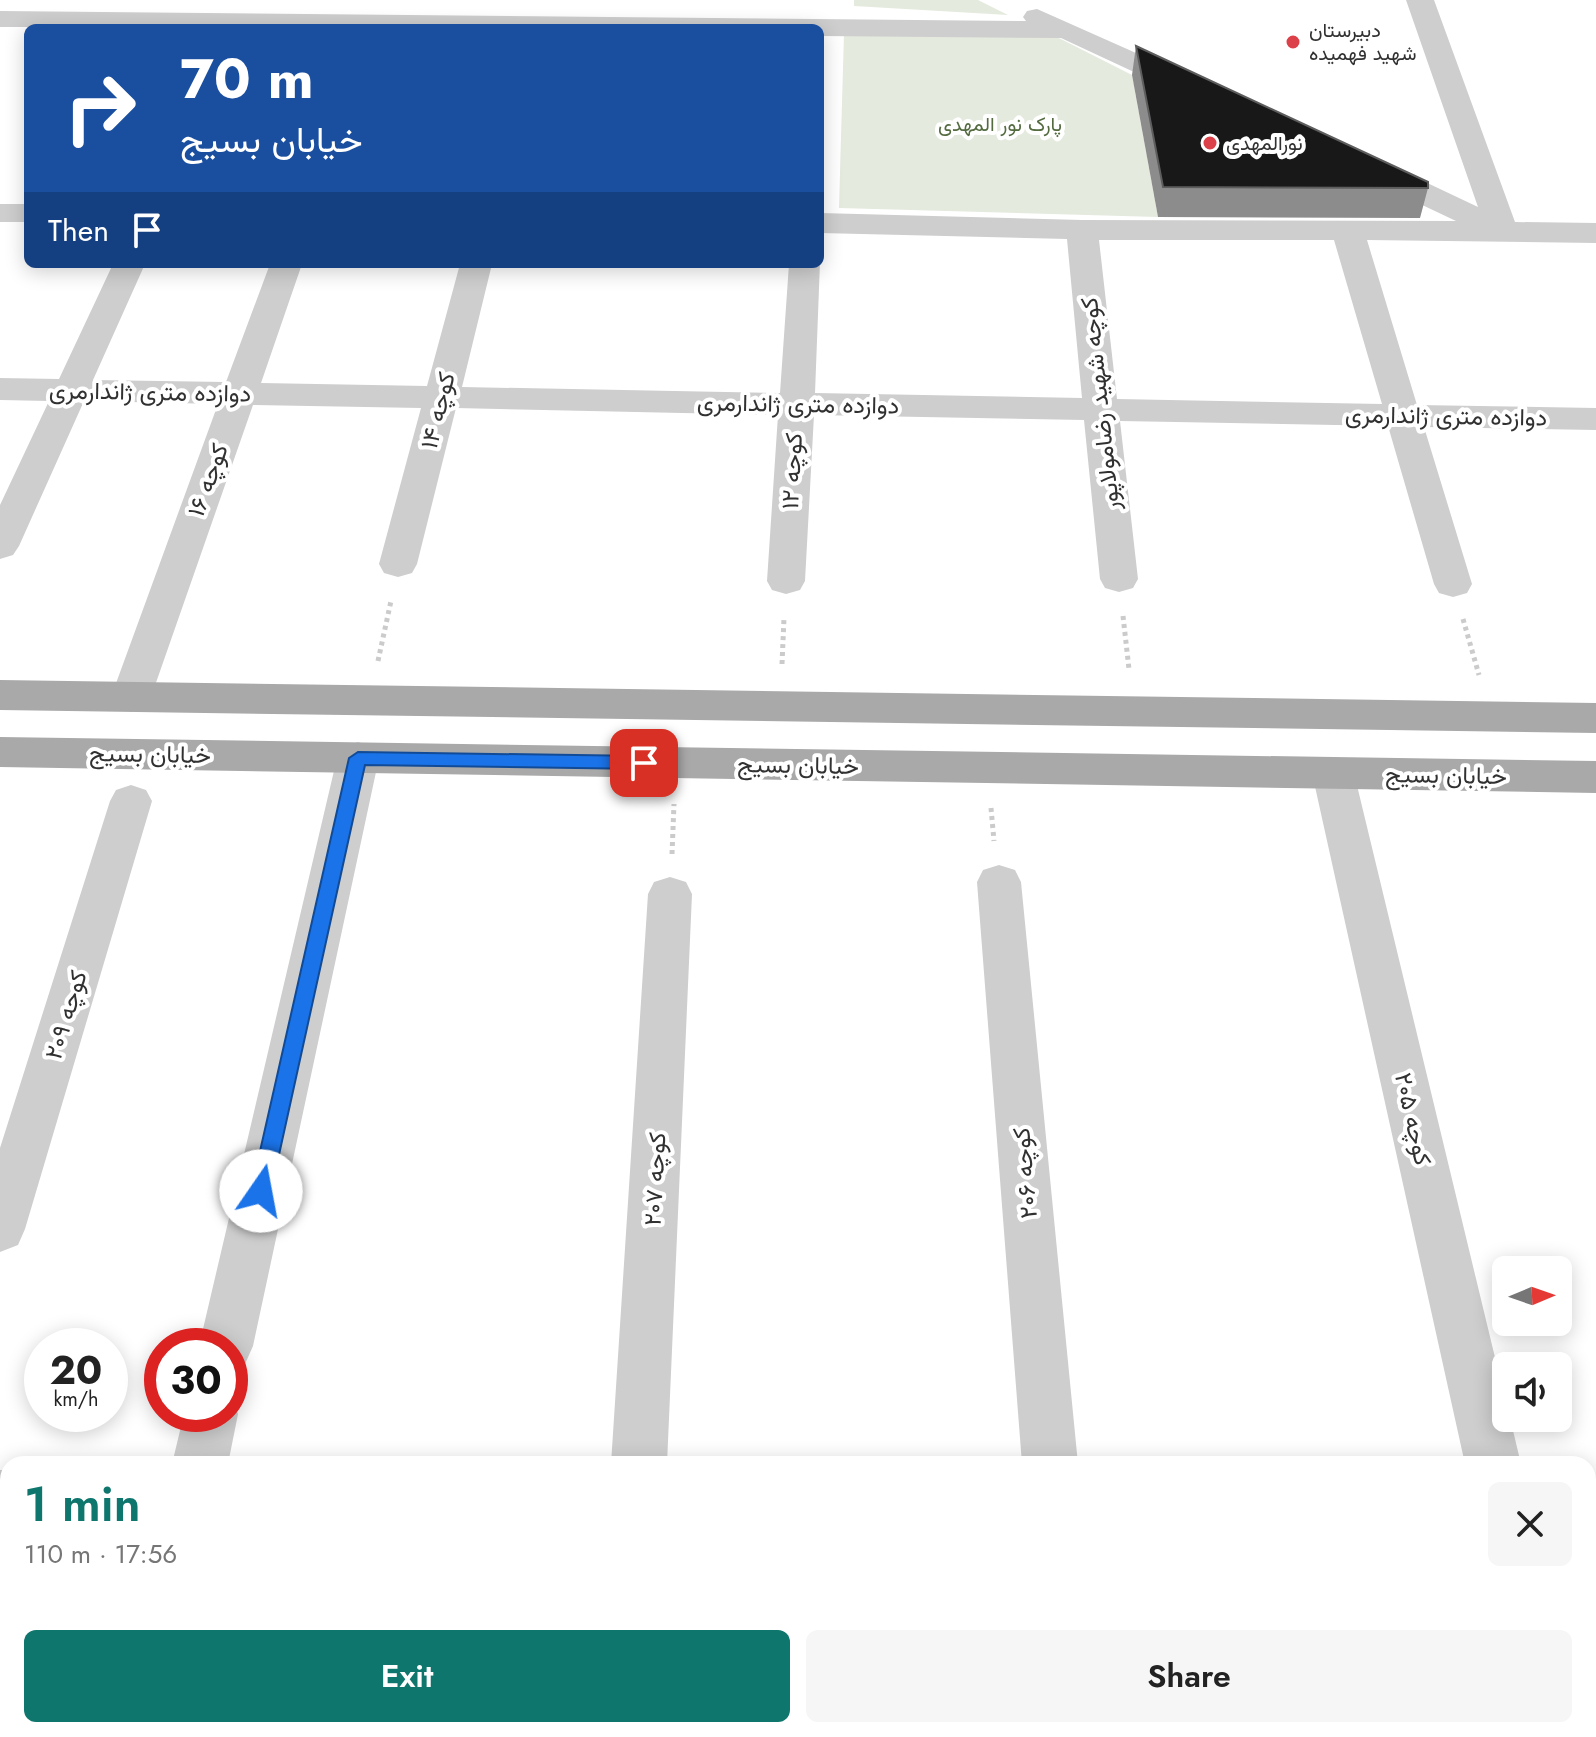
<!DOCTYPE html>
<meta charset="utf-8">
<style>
body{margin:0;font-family:Jost,Vazirmatn,sans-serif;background:#f6f6f6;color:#222;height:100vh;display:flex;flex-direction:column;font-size:30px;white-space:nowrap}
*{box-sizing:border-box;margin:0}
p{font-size:26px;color:#767676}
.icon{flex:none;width:44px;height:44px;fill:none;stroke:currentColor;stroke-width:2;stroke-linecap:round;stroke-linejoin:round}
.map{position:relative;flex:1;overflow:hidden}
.sheet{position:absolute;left:0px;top:1456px;width:1596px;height:282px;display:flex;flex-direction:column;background:#fff;border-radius:24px 24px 0 0;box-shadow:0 4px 20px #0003}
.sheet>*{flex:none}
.guide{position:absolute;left:24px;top:24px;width:800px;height:244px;border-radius:12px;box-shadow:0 4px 20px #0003;background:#1a4fa0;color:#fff;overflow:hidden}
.needle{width:52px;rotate:88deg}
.controls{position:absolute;left:1492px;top:1256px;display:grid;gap:16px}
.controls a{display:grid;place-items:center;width:80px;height:80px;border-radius:12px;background:#fff;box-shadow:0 4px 20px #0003;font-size:40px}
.speed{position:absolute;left:24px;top:1328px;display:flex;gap:16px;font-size:40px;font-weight:700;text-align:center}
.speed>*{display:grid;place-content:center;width:104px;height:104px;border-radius:50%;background:#fff;box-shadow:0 4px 20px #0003;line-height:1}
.speed small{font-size:20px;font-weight:400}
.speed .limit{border:12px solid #d22;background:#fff;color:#111}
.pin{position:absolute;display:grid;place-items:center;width:68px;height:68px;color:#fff;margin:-34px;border-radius:16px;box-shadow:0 4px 12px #0006}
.me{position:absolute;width:88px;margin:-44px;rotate:12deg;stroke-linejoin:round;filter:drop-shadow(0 0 6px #0008)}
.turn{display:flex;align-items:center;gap:28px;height:168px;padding:0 24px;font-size:36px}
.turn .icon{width:104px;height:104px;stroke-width:2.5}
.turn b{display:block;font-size:56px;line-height:68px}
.then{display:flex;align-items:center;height:76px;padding:0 24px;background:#0003;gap:16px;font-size:30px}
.round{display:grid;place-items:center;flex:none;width:84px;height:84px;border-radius:12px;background:#f6f6f6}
.head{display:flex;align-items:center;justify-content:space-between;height:136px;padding:0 24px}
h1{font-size:48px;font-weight:600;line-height:60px;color:#0f766e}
.action{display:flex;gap:16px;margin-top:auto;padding:16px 24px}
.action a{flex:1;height:92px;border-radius:12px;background:#0f766e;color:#fff;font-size:32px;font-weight:600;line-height:92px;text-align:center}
.action a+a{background:#f6f6f6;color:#222}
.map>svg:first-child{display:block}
</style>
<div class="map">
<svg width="1596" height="1737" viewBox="0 0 1596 1737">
<rect width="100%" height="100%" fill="#fff"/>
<path fill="#e4eade" d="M 854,0 L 978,0 L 1008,15 L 854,6 Z
M 844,33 L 1053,35 L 1132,75 L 1158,217 L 839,208 Z"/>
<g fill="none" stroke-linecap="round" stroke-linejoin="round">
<path stroke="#cbcbcb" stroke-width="5" stroke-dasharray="4 4" stroke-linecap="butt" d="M 1123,616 L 1129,669
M 1463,619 L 1479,675
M 378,661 L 391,601
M 782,664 L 784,618
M 991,808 L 994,841
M 672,854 L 674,804"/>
<path fill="#cecece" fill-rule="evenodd" d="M 1406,0 L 1434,0 L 1515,222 L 1596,223 L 1596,243 L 1367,240 L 1417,405 L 1596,408 L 1596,430 L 1424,427 L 1472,584 L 1467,593 L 1453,597 L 1439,593 L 1434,584 L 1388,426 L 1120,421 L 1138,579 L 1133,588 L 1119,592 L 1105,588 L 1100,579 L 1084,420 L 814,415 L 805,581 L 800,590 L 786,594 L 772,590 L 767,581 L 778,415 L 456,408 L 417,564 L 412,573 L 398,577 L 384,573 L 379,564 L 421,408 L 253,405 L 151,697 L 145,707 L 131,712 L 117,707 L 111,697 L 218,404 L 84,401 L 19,546 L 13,555 L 0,559 L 0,505 L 49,401 L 0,400 L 0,378 L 59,379 L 113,264 L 145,264 L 93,380 L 226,382 L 270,264 L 302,264 L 261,383 L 427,386 L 460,264 L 492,264 L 462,387 L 780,393 L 789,264 L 820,262 L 815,393 L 1082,398 L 1067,239 L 820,233 L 820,213 L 1082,220 L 1456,221 L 1361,176 L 1357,169 L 1361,162 L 1372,160 L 1383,162 L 1478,207 ZM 1099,240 L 1334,240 L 1382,404 L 1117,399 Z
M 1037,9 L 1199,81 L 1204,87 L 1199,93 L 1189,96 L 1179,93 L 1061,38 L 820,36 L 820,28 L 0,27 L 0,11 L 1026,21 L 1023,17 L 1027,11 Z
M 0,204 L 28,204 L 28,222 L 0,222 Z
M 358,742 L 373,747 L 379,758 L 253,1346 L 245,1364 L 230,1369 L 230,1346 L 199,1346 L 337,758 L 343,747 Z
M 1333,757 L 1348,762 L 1354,773 L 1506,1403 L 1506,1418 L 1510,1418 L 1521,1464 L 1465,1464 L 1312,773 L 1318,762 Z
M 131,785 L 146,790 L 152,801 L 25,1229 L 18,1245 L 0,1252 L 0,1148 L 110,801 L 116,790 Z
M 999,865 L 1015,870 L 1021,882 L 1078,1464 L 1022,1464 L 977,882 L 983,870 Z
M 670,877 L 686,882 L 692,894 L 667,1464 L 611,1464 L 648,894 L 654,882 Z
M 230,1395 L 238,1414 L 228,1464 L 172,1464 L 184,1414 L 230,1414 Z
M 0,1470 L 8,1470 L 8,1526 L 0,1526 Z
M 1588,1485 L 1596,1485 L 1596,1541 L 1588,1541 Z
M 109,1730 L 169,1730 L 167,1737 L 107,1737 Z
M 592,1730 L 652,1730 L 651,1737 L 591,1737 Z
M 1040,1730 L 1100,1730 L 1100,1737 L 1040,1737 Z
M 1524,1730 L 1584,1730 L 1586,1737 L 1526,1737 Z"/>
<path fill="#a9a9a9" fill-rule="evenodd" d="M 0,680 L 1596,703 L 1596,733 L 0,710 Z
M 0,737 L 1596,761 L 1596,793 L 0,767 Z"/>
</g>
<path fill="#8c8c8c" d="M 1136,46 L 1428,188 L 1420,218 L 1158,217 L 1132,75 Z"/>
<path fill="#181818" stroke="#5d5d5d" stroke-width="2" d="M 1136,46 L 1428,182 L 1428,188 L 1163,187 Z"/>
<path fill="#1a73e8" stroke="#114b97" stroke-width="2" d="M 358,752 L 644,756 L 652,763 L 644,769 L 365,765 L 271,1191 L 268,1198 L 261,1201 L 254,1198 L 251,1191 L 349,758 Z"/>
<g fill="#dc4049" stroke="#fff" stroke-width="3">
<circle cx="1293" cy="42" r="8"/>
<circle cx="1210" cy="143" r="8"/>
</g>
<g text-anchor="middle" stroke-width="8" stroke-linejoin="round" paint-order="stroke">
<g font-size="20" fill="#313131" stroke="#fff" text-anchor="start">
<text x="1309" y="37">دبیرستان<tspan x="1309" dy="23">شهید فهمیده</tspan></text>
<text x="1226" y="150">نورالمهدی</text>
</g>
<g font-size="20" fill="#546b40" stroke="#fff">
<text x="1000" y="131">پارک نور المهدی</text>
</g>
<g font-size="24" fill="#313131" stroke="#fff">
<text transform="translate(150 392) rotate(1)" y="8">دوازده متری ژاندارمری</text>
<text transform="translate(798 404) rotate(1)" y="8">دوازده متری ژاندارمری</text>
<text transform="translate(1100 404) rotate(-96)" y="8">کوچه شهید رضامولاپور</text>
<text transform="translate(437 414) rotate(-76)" y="8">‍‍ ۱۴ کوچه</text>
<text transform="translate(1446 416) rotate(1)" y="8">دوازده متری ژاندارمری</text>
<text transform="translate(792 471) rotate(-87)" y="8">۱۲ کوچه</text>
<text transform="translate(208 480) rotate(-70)" y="8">۱۶ کوچه</text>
<text transform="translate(150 754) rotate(1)" y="8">خیابان بسیج</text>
<text transform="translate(798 765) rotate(1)" y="8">خیابان بسیج</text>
<text transform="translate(1446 775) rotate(1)" y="8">خیابان بسیج</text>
<text transform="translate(66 1015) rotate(-73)" y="8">۲۰۹ کوچه</text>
<text transform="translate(1413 1119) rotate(77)" y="8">۲۰۵ کوچه</text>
<text transform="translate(1025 1173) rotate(-95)" y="8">۲۰۶ کوچه</text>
<text transform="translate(655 1179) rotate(-87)" y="8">۲۰۷ کوچه</text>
</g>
</g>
</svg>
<div class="controls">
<a><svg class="needle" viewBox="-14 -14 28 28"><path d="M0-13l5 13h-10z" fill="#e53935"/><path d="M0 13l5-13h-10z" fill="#767676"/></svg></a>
<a><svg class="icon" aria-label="sound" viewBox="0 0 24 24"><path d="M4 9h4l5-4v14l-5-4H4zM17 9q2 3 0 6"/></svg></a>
</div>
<div class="speed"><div>20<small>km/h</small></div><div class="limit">30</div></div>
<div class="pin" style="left:644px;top:763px;background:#d93025"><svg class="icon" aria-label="arrive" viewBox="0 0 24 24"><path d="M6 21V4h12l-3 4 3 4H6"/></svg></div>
<svg class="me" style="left:261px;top:1191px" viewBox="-20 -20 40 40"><circle r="19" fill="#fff"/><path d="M0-13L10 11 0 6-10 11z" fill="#1a73e8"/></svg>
<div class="guide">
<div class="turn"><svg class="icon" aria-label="right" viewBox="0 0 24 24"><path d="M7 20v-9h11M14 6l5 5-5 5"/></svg><div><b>70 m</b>خیابان بسیج</div></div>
<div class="then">Then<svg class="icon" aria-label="arrive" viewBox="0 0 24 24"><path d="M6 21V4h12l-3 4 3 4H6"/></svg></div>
</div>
<section class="sheet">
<div class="head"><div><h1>1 min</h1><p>110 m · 17:56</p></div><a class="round"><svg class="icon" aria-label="close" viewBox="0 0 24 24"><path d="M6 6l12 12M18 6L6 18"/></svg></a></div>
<div class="action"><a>Exit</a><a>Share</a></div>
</section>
</div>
